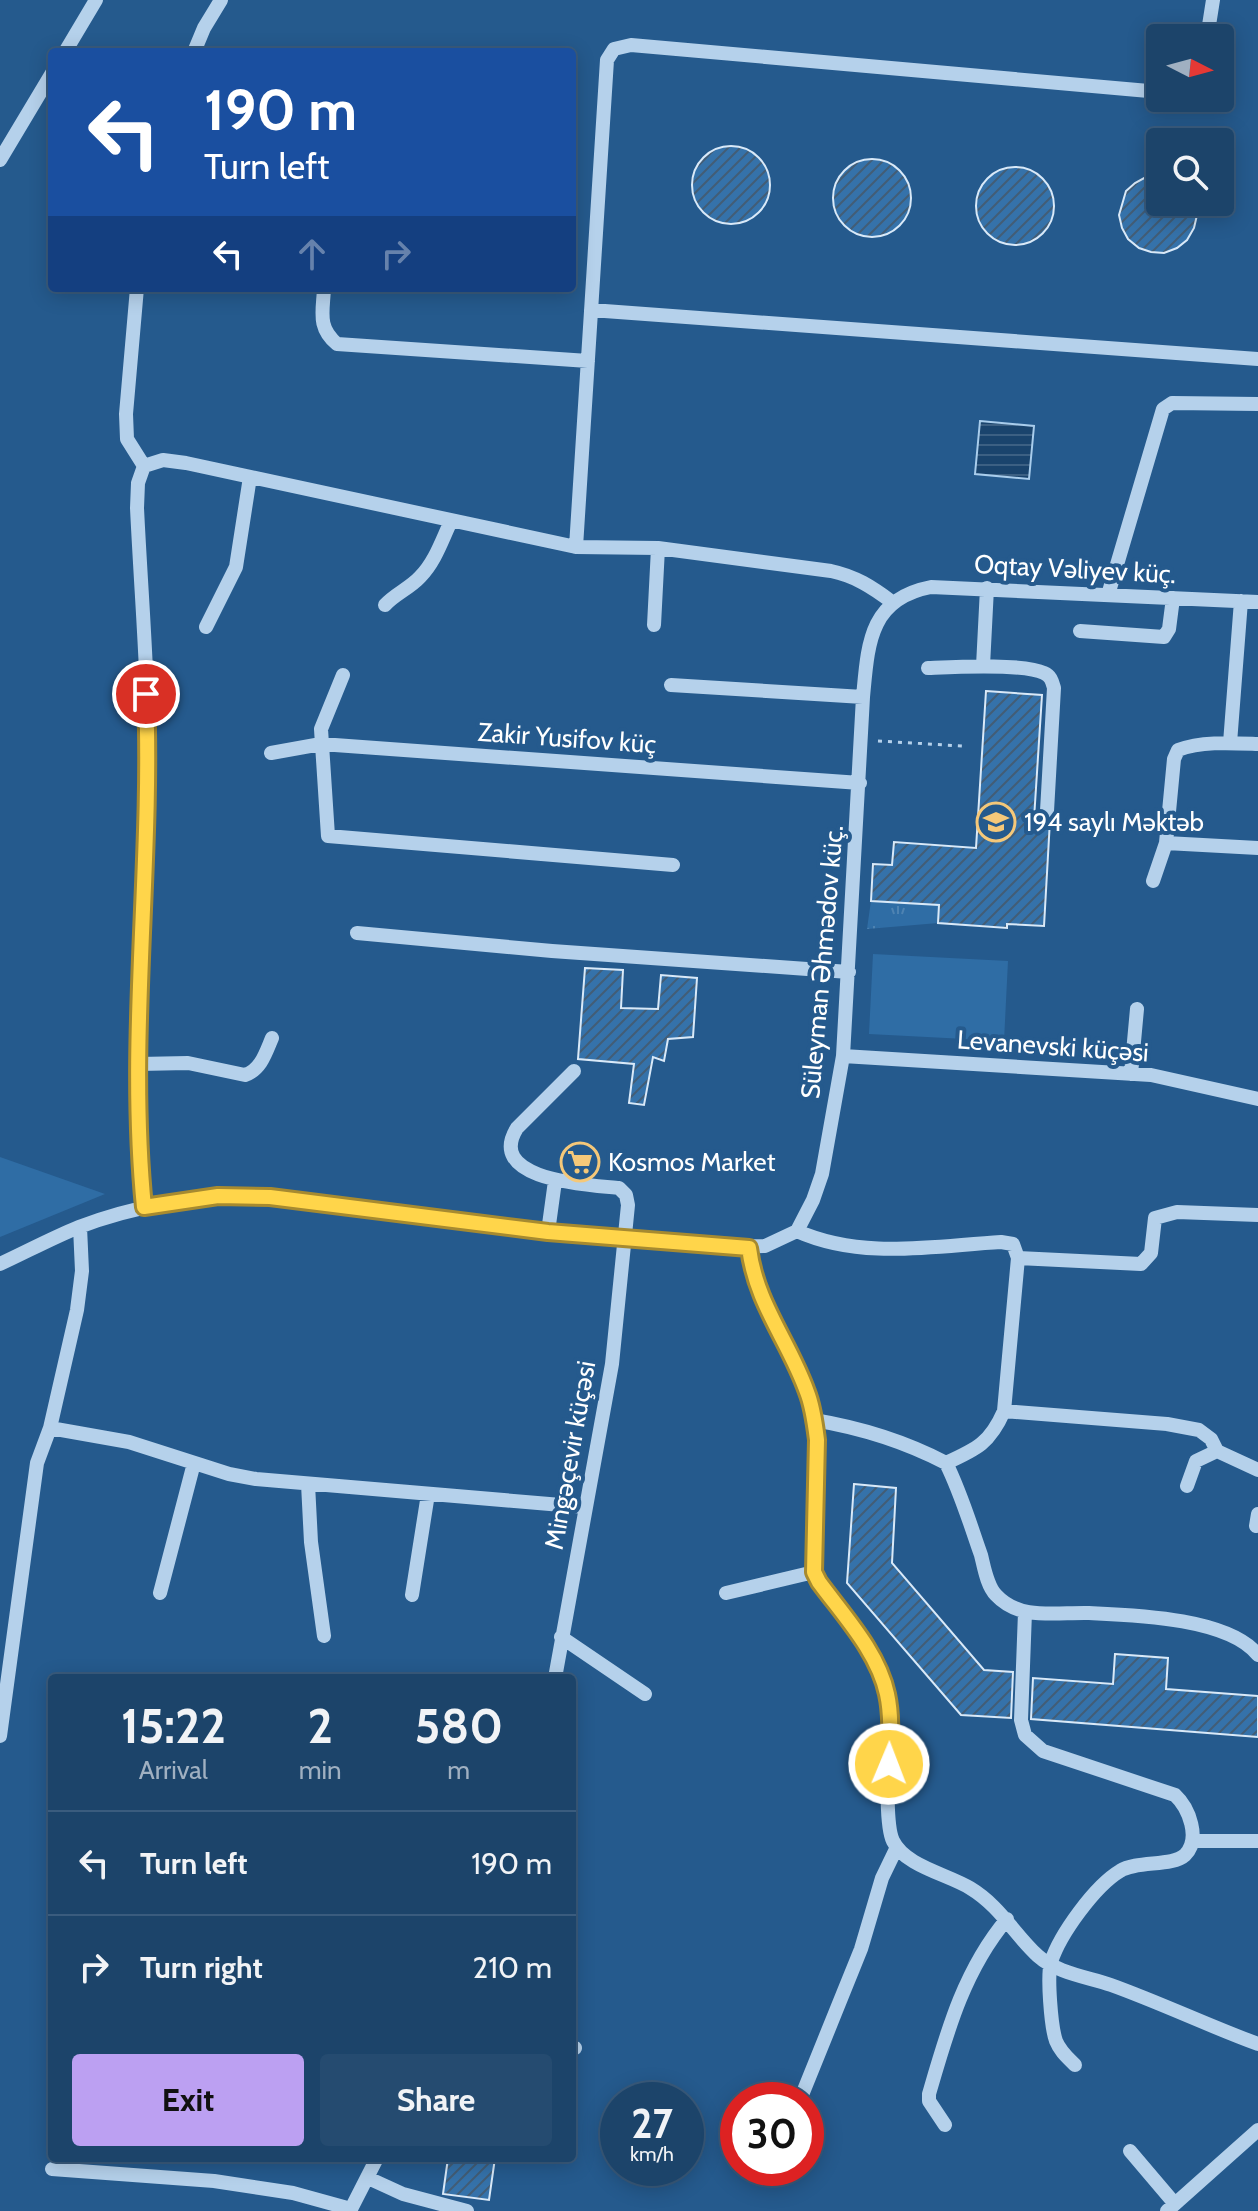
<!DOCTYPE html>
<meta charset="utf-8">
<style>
body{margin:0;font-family:Cabin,sans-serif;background:#254b70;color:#f1f3f6;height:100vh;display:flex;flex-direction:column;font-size:30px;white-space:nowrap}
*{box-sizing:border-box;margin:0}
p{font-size:26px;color:#a0b0c1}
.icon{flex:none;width:44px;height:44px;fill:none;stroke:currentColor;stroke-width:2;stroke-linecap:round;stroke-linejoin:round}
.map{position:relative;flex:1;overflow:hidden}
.sheet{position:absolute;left:48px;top:1674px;width:528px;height:488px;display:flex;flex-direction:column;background:#1c446a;border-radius:8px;box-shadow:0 4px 20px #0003,0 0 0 2px #3a5c7e}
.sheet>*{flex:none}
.hud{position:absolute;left:48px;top:48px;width:528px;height:244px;border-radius:8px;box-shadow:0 4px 20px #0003,0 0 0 2px #3a5c7e;background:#1a4fa0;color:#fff;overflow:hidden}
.needle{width:52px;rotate:96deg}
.buttons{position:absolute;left:1146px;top:24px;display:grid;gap:16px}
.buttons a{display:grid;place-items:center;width:88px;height:88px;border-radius:8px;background:#1c446a;box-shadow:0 4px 20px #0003,0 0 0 2px #3a5c7e;font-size:40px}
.speed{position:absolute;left:600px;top:2082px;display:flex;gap:16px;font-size:40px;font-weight:700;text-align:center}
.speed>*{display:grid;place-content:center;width:104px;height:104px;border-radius:50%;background:#1c446a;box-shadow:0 4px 20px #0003,0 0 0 2px #3a5c7e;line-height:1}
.speed small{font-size:20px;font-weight:400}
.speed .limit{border:12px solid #d22;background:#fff;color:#111}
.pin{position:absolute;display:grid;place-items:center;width:68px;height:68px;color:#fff;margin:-34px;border:4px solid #fff;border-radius:50%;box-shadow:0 2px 8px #0007}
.me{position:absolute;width:88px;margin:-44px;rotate:1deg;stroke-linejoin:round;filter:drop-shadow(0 0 6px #0008)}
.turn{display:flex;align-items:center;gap:28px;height:168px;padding:0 24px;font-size:36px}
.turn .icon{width:104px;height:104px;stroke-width:2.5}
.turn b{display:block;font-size:56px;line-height:68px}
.lanes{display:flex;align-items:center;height:76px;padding:0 24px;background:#0003;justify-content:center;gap:40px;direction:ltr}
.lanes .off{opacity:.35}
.eta{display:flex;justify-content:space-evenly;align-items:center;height:136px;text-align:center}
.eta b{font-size:48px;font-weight:700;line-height:56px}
.primary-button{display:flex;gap:16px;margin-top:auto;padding:16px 24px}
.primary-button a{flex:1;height:92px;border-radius:8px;background:#bca0f2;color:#111;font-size:32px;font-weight:700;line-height:92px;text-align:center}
.primary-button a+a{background:#254b70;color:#f1f3f6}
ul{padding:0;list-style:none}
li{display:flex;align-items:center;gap:24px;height:104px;padding:0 24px;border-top:2px solid #3a5c7e}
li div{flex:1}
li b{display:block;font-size:30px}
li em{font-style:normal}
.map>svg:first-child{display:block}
</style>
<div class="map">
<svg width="1258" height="2211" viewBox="0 0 1258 2211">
<defs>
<pattern id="grass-tufts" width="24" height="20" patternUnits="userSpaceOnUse" patternTransform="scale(2)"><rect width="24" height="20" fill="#2f6da5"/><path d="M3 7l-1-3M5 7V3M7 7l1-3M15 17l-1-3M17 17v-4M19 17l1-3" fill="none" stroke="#4e83b2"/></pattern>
<pattern id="water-rules" width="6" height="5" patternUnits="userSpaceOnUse" patternTransform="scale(2)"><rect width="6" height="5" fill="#1a446d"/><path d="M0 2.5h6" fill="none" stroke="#3c6083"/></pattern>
<pattern id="building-hatch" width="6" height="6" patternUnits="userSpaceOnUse" patternTransform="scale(2)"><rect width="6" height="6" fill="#3572aa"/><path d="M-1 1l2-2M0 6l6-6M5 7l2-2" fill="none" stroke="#425d76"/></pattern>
</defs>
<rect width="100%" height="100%" fill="#255a8d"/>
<path fill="url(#grass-tufts)" d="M 871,901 L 939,905 L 938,923 L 867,929 Z"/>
<path fill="#2f6da5" d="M 873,954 L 1008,961 L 1004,1041 L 869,1034 Z
M 0,1157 L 105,1194 L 0,1237 Z"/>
<path fill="url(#water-rules)" stroke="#a9cdec" stroke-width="2" d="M 980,421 L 1034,426 L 1029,479 L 975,474 Z"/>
<path fill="url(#building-hatch)" stroke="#d9e9f8" stroke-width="2" d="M692 185a39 39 0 1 1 78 0a39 39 0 1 1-78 0Z
M833 198a39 39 0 1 1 78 0a39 39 0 1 1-78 0Z
M976 206a39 39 0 1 1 78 0a39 39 0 1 1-78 0Z
M 1160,175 L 1160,202 L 1195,202 L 1197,215 L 1194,228 L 1187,240 L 1177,248 L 1164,253 L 1151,252 L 1139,248 L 1128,239 L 1122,228 L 1119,215 L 1126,191 L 1135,183 L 1146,177 Z
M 986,691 L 1042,695 L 1034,819 L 1050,820 L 1044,926 L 1007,924 L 1007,928 L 938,923 L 939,905 L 871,901 L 873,864 L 892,865 L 894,842 L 976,848 Z
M 585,968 L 623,970 L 621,1008 L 658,1009 L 661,975 L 697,978 L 693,1037 L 668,1039 L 664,1061 L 653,1057 L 644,1105 L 629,1103 L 634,1064 L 578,1059 Z
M 854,1484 L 896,1488 L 892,1563 L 984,1670 L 1013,1672 L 1011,1718 L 961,1715 L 847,1583 Z
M 1115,1654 L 1168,1658 L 1166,1689 L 1258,1696 L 1258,1737 L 1031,1719 L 1033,1678 L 1113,1684 Z
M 448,2158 L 495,2158 L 489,2200 L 443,2194 Z"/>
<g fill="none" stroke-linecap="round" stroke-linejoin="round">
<path stroke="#b5d1eb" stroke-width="3" stroke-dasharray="4 6" stroke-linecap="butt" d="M 878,741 L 962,746"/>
<path stroke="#b5d1eb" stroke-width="14" d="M 1207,38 L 1213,0
M 65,52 L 96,0
M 194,52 L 204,28 L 221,0
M 0,160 L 52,73
M 137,288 L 126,414 L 127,439 L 144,466
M 324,288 C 323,312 317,327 337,344 L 588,361
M 591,310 L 1258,359
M 576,547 L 607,60 L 614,49 L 631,45 L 1160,92
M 1108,595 L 1163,409 L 1172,403 L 1258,404
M 385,605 C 395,594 410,588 420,577 C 435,562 442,540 451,521
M 654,625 L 658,548
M 206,627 L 236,567 L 250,477
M 1080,631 L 1164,637 L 1169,629 L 1173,598
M 983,666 L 987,588
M 928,668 C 953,667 1024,663 1044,673 C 1051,676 1052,681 1054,688 L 1047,811
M 343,675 L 321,729 L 328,836 L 673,865
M 671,685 L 863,697
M 1230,743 L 1241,601
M 271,753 L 321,744 L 860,783
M 1166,843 L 1258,848
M 1153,881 L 1166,843 L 1174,759 L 1178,750 C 1202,741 1232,743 1258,744
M 357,933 L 552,951 L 849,972
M 843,1056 L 1151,1075 L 1258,1099
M 139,1064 L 188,1063 L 245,1075 C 261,1070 266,1052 272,1038
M 1131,1074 L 1137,1009
M 144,1207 C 129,1058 149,907 149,757 C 148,674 141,591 137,508 L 138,483 L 144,466 L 163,460 L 186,463 L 576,547 L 658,548 L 831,571 C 855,576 872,587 892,602
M 797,1231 C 862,1260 932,1246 1001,1242 L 1013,1244 L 1018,1258 L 1004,1411 C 990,1443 977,1449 946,1463 C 904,1441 862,1428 814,1420
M 548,1232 L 555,1181
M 749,1248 C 756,1304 789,1341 807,1392 C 813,1407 815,1424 817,1440 L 814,1572 L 819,1582 C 848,1621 881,1658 889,1707 C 890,1734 883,1821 893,1841 C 905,1866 947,1874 970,1888 C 1000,1906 1014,1934 1038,1956 C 1057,1973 1088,1977 1111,1985 C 1161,2003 1209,2026 1258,2044
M 1018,1258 L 1141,1264 L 1151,1253 L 1155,1218 L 1177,1212 L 1258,1215
M 0,1264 C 26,1252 52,1238 79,1227 C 141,1203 204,1195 270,1197 L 548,1232 L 730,1247 L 765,1246 L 797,1231 L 813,1200 L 822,1174 L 843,1056 L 863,697 C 868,644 869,599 931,587 L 1258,602
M 1004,1411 L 1167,1424 L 1199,1430 L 1211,1439 L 1217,1451 L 1258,1470
M 50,1428 L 129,1442 L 229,1474 L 256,1479 L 585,1507
M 946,1463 C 961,1493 970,1524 981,1555 C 984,1567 987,1586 996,1595 C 1020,1621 1057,1612 1089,1613 C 1135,1615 1229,1618 1258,1655
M 308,1484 L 311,1542 L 324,1636
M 1187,1486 L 1196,1461 L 1217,1451
M 1256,1526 L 1258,1514
M 160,1593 L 194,1463
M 726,1593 L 814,1572
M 412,1595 L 428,1494
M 1025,1612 L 1021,1720 L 1025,1735 L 1043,1751 L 1175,1795 C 1189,1808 1201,1839 1185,1855 C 1172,1867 1137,1860 1120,1871 C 1095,1886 1060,1934 1051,1962 C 1047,1976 1051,2027 1056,2041 C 1060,2051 1067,2057 1075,2065
M 561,1637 L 645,1694
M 555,1678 L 612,1364 L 628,1205 L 626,1195 L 619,1188 C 591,1185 484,1181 517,1128 L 574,1071
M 0,1736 L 37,1463 L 50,1428 L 77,1310 L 82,1271 L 80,1227
M 1192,1841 L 1258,1841
M 572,2047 L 575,2048
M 800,2100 L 861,1949 L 882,1878 L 897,1847
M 945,2125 L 929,2101 L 929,2094 C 947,2032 964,1970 1007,1919
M 1130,2151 L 1175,2204
M 52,2169 L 214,2181 L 293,2193 L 351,2209
M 368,2178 L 403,2194 L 467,2211
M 350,2211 L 377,2158
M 1167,2211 L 1258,2130"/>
</g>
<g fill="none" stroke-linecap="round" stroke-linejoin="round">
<defs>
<path id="route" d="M 146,694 C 153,865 127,1037 144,1207 L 218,1196 L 270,1197 L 548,1232 L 749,1248 C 756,1304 789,1341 807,1392 C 813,1407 815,1424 817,1440 L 814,1572 L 819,1582 C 844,1616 878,1652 887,1694 C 892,1717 890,1741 889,1764"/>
</defs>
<use href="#route" stroke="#a68a30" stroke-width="20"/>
<use href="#route" stroke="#ffd54a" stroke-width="14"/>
</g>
<defs>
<symbol id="school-ring" viewBox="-11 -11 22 22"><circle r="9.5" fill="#255a8d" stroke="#f5c879" stroke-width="1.5"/><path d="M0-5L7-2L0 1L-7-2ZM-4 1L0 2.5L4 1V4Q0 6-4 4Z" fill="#f5c879"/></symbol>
<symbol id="supermarket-ring" viewBox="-11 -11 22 22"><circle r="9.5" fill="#255a8d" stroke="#f5c879" stroke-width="1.5"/><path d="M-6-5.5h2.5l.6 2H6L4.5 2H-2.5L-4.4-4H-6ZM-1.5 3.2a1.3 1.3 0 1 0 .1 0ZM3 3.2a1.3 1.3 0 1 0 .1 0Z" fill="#f5c879"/></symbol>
</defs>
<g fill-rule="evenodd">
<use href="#school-ring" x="974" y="800" width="44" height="44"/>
<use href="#supermarket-ring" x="558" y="1140" width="44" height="44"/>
</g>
<g text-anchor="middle" stroke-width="8" stroke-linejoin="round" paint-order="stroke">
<g font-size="26" fill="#fff" stroke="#255a8d">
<text transform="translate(1075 569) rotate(3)" y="9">Oqtay Vəliyev küç.</text>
<text transform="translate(567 738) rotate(4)" y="9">Zakir Yusifov küç</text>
<text transform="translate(822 962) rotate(-85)" y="9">Süleyman Əhmədov küç.</text>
<text transform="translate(1053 1046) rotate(4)" y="9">Levanevski küçəsi</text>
<text transform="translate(570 1455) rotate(-80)" y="9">Mingəçevir küçəsi</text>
</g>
<g font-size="26" fill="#fff" stroke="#255a8d" text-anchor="start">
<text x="1024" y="831">194 saylı Məktəb</text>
<text x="608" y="1171">Kosmos Market</text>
</g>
</g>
</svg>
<div class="buttons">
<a><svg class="needle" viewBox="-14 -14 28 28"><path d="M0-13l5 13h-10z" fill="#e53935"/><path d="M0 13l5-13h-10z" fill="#a0b0c1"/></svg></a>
<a><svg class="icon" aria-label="search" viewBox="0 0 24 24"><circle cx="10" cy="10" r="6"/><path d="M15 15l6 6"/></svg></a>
</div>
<div class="speed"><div>27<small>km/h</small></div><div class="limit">30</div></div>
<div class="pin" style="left:146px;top:694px;background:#d93025"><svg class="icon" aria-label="arrive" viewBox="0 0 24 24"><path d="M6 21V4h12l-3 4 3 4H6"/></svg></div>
<svg class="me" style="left:889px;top:1764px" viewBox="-20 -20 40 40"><circle r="17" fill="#ffd54a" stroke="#fff" stroke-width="3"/><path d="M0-11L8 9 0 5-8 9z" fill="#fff"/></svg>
<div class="hud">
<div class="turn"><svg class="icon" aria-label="left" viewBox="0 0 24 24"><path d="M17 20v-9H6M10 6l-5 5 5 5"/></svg><div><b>190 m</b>Turn left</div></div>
<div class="lanes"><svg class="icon" aria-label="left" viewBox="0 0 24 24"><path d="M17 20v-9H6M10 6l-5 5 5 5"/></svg><svg class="icon off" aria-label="ahead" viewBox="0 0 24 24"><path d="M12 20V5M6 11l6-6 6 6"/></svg><svg class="icon off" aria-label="right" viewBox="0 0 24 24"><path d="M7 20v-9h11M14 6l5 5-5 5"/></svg></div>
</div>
<section class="sheet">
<div class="eta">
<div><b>15:22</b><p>Arrival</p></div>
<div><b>2</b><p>min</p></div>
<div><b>580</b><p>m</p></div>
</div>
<ul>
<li><svg class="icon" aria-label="left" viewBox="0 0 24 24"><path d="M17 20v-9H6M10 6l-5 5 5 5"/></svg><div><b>Turn left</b></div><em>190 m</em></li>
<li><svg class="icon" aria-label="right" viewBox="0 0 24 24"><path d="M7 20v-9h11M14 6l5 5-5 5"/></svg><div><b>Turn right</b></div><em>210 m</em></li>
</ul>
<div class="primary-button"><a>Exit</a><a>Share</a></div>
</section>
</div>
